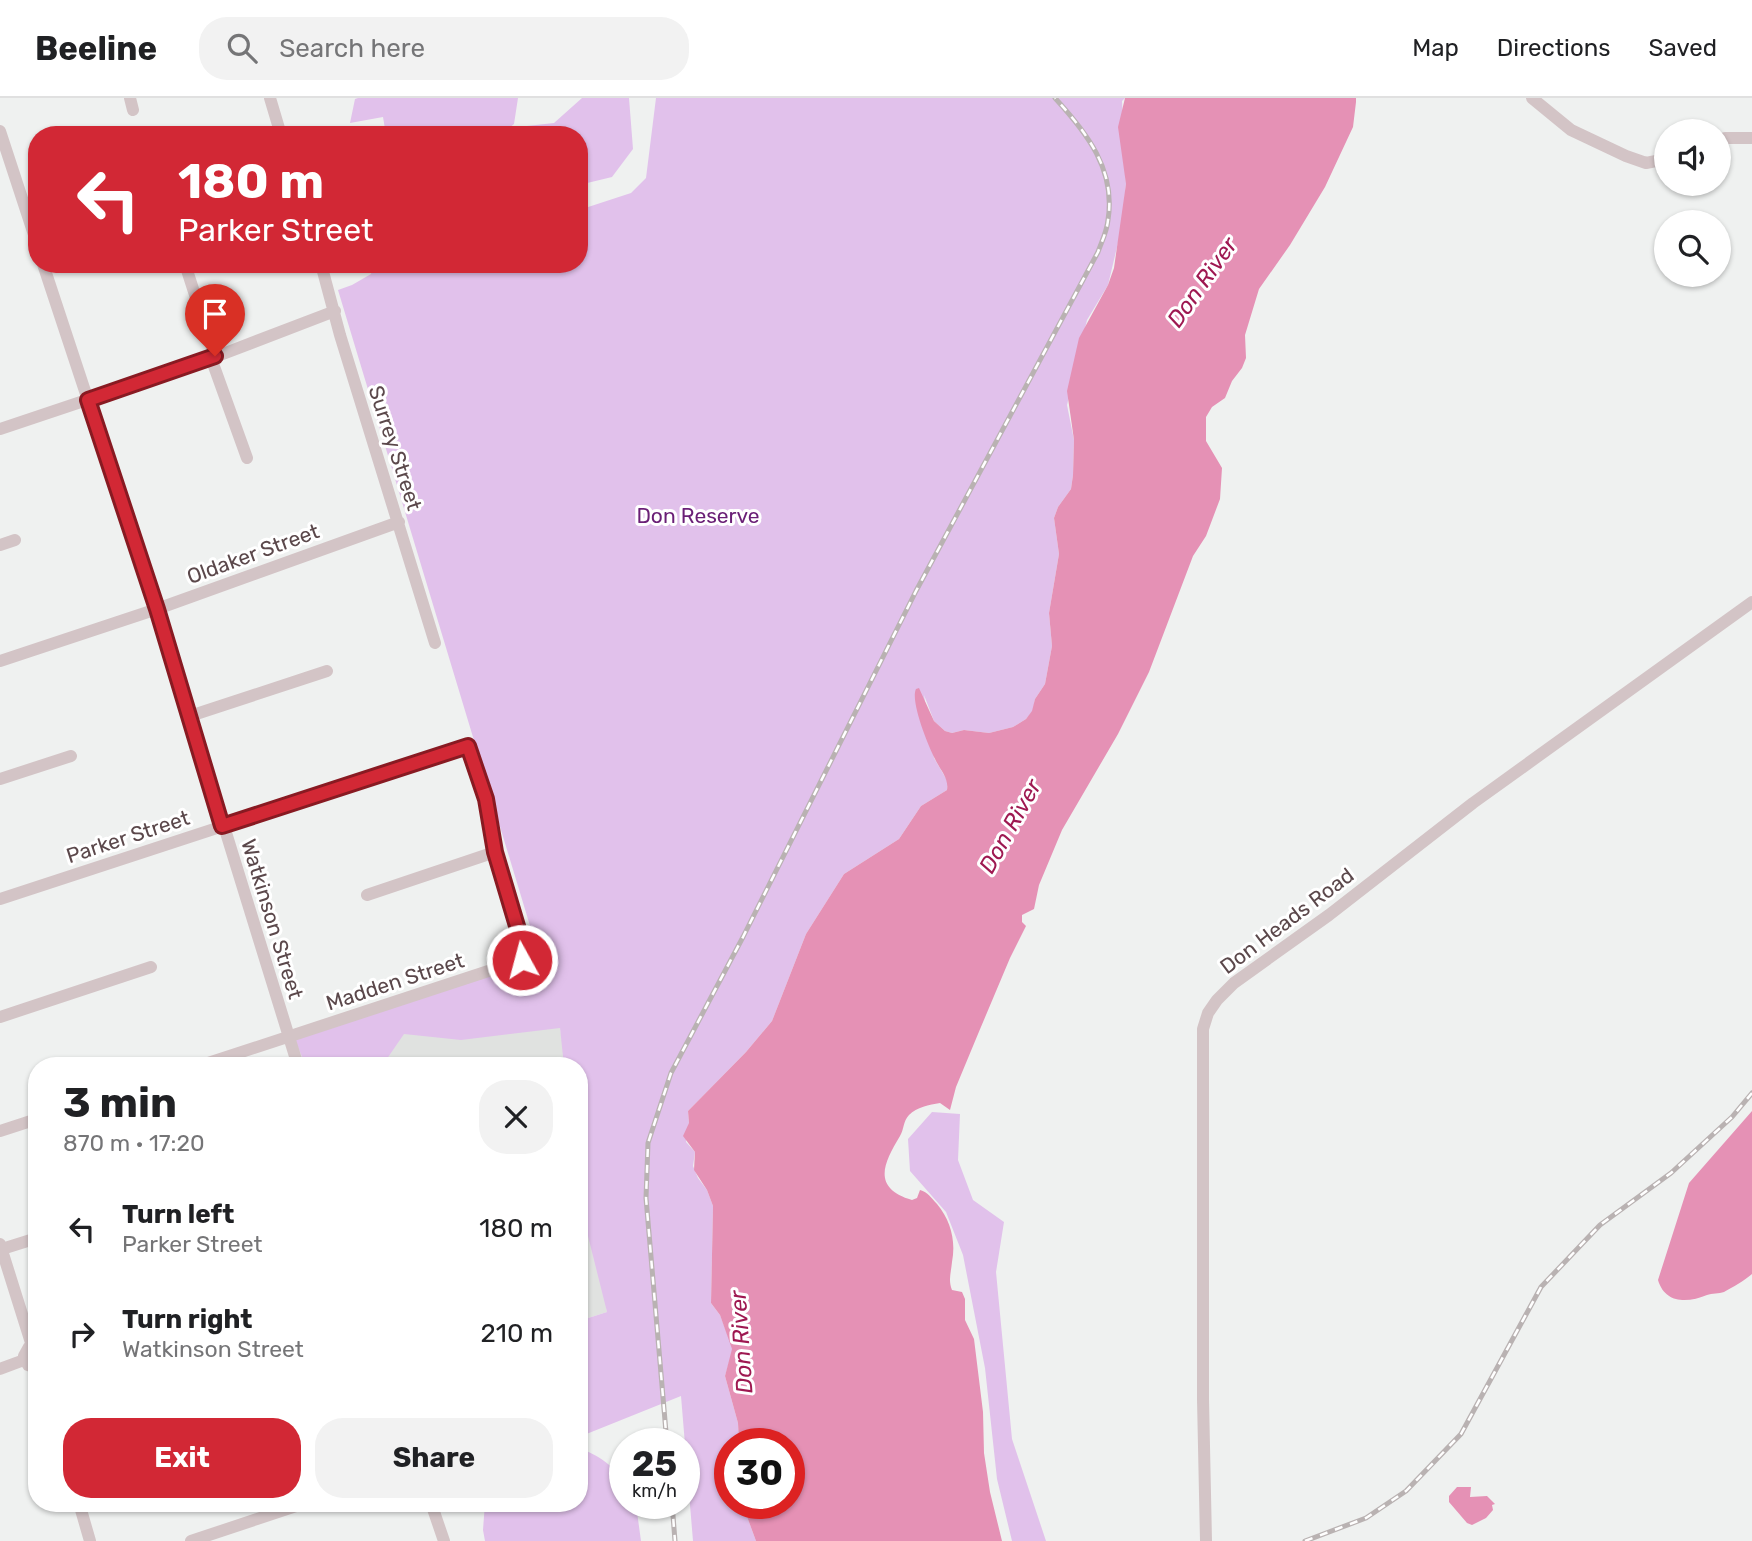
<!DOCTYPE html>
<meta charset="utf-8">
<style>
body{margin:0;font-family:Rubik,sans-serif;background:#f2f2f2;color:#202124;height:100vh;display:flex;flex-direction:column;font-size:26px;white-space:nowrap}
*{box-sizing:border-box;margin:0}
p{font-size:23px;color:#757577}
.icon{flex:none;width:38px;height:38px;fill:none;stroke:currentColor;stroke-width:2;stroke-linecap:round;stroke-linejoin:round}
.map{position:relative;flex:1;overflow:hidden}
.sheet{position:absolute;left:28px;top:959px;width:560px;height:455px;display:flex;flex-direction:column;background:#fff;border-radius:28px;box-shadow:0 2px 5px #0004}
.sheet>*{flex:none}
.top-card{position:absolute;left:28px;top:28px;width:560px;height:147px;border-radius:28px;box-shadow:0 2px 5px #0004;background:#d22835;color:#fff;overflow:hidden}
.controls{position:absolute;left:1654px;top:21px;display:grid;gap:14px}
.controls a{display:grid;place-items:center;width:77px;height:77px;border-radius:50%;background:#fff;box-shadow:0 2px 5px #0004;font-size:35px}
.speed{position:absolute;left:609px;top:1330px;display:flex;gap:14px;font-size:35px;font-weight:700;text-align:center}
.speed>*{display:grid;place-content:center;width:91px;height:91px;border-radius:50%;background:#fff;box-shadow:0 2px 5px #0004;line-height:1}
.speed small{font-size:18px;font-weight:400}
.speed .limit{border:10px solid #d22;background:#fff;color:#111}
.pin{position:absolute;display:grid;place-items:center;width:60px;height:60px;color:#fff;margin:-72px -30px;border-radius:50% 50% 50% 0;rotate:-45deg;box-shadow:0 0 7px #0007}
.pin .icon{rotate:45deg}
.me{position:absolute;width:77px;margin:-38px;rotate:353deg;stroke-linejoin:round;filter:drop-shadow(0 0 5px #0008)}
.turn{display:flex;align-items:center;gap:24px;height:147px;padding:0 35px;font-size:32px}
.turn .icon{width:91px;height:91px;stroke-width:2.5}
.turn b{display:block;font-size:49px;line-height:60px}
.round{display:grid;place-items:center;flex:none;width:74px;height:74px;border-radius:28px;background:#f2f2f2}
.headline{display:flex;align-items:center;justify-content:space-between;height:119px;padding:0 35px}
h1{font-size:42px;font-weight:700;line-height:52px}
.action{display:flex;gap:14px;margin-top:auto;padding:14px 35px}
.action a{flex:1;height:80px;border-radius:28px;background:#d22835;color:#fff;font-size:28px;font-weight:700;line-height:80px;text-align:center}
.action a+a{background:#f2f2f2;color:#202124}
ul{padding:0;list-style:none}
li{display:flex;align-items:center;gap:21px;height:105px;padding:0 35px}
li div{flex:1}
li b{display:block;font-size:26px}
li em{font-style:normal}
header{display:flex;align-items:center;gap:42px;box-sizing:border-box;height:98px;padding:0 35px;background:#fff;border-bottom:2px solid #e0e0e0}
header strong{font-size:33px}
nav{display:flex;gap:38px;margin-inline-start:auto;font-size:24px}
.search{width:490px;height:63px;background:#f2f2f2;display:flex;align-items:center;gap:18px;box-sizing:border-box;padding:0 24px;border-radius:28px;color:#757577;font-size:26px}
.map>svg:first-child{display:block}
</style>
<header>
<strong>Beeline</strong>
<div class="search"><svg class="icon" aria-label="search" viewBox="0 0 24 24"><circle cx="10" cy="10" r="6"/><path d="M15 15l6 6"/></svg>Search here</div>
<nav><a>Map</a><a>Directions</a><a>Saved</a></nav>
</header>
<div class="map">
<svg width="1752" height="1443" viewBox="0 0 1752 1443">
<rect width="100%" height="100%" fill="#eff1f0"/>
<path fill="#e0e2e0" d="M 541,861 L 560,930 L 566,968 L 304,968 L 295,942 Z
M 579,1045 L 607,1214 L 579,1223 Z"/>
<path fill="#e1c1eb" d="M 358,0 L 518,0 L 514,26 L 501,37 L 386,37 L 383,19 L 350,25 L 355,1 Z
M 582,0 L 629,0 L 633,51 L 612,79 L 579,87 L 579,37 L 518,37 L 518,29 L 554,25 Z
M 656,0 L 1125,0 L 1122,3 L 1126,86 L 1122,128 L 1108,187 L 1087,222 L 1067,307 L 1074,342 L 1073,377 L 1071,391 L 1058,409 L 1054,420 L 1059,456 L 1049,515 L 1052,548 L 1045,586 L 1035,601 L 1033,613 L 1026,621 L 1013,629 L 989,635 L 964,632 L 952,635 L 945,633 L 934,623 L 924,597 L 934,660 L 948,684 L 947,692 L 921,708 L 899,741 L 844,776 L 806,836 L 772,923 L 746,954 L 688,1013 L 689,1025 L 686,1044 L 695,1054 L 693,1068 L 698,1080 L 707,1092 L 713,1108 L 711,1205 L 720,1217 L 733,1251 L 725,1278 L 738,1325 L 739,1346 L 730,1346 L 730,1405 L 742,1405 L 756,1443 L 693,1443 L 681,1298 L 579,1339 L 579,1223 L 607,1214 L 579,1102 L 579,968 L 564,968 L 560,930 L 461,942 L 404,936 L 382,968 L 306,968 L 295,942 L 540,861 L 338,192 L 352,187 L 371,176 L 373,166 L 579,166 L 579,112 L 631,95 L 646,80 Z
M 932,1014 L 960,1016 L 958,1062 L 973,1102 L 1004,1124 L 996,1174 L 1012,1341 L 1046,1443 L 1012,1443 L 997,1381 L 985,1270 L 963,1157 L 946,1114 L 910,1073 L 908,1041 Z
M 579,1351 C 595,1354 619,1371 625,1387 C 626,1392 625,1400 625,1405 L 633,1405 L 637,1414 L 641,1443 L 485,1443 L 483,1432 L 485,1405 L 579,1405 Z"/>
<path fill="#e591b5" d="M 1125,0 L 1356,0 L 1356,4 L 1353,29 L 1325,89 L 1290,147 L 1259,191 L 1245,237 L 1246,260 L 1242,270 L 1232,283 L 1225,300 L 1212,309 L 1206,319 L 1206,343 L 1222,370 L 1220,401 L 1206,438 L 1193,458 L 1149,574 L 1118,636 L 1062,732 L 1039,787 L 1034,811 L 1022,817 L 1022,824 L 1026,828 L 1010,860 L 978,936 L 956,989 L 950,1012 L 940,1005 C 929,1007 917,1009 909,1017 C 903,1023 904,1032 900,1038 C 883,1066 872,1090 912,1102 L 917,1100 L 920,1092 C 928,1094 931,1100 937,1106 C 951,1123 956,1143 952,1164 C 951,1175 948,1182 952,1192 L 962,1194 L 965,1201 L 965,1222 L 974,1241 L 983,1314 L 984,1355 L 990,1394 L 1002,1443 L 756,1443 L 742,1405 L 789,1405 L 789,1346 L 739,1346 L 738,1325 L 725,1278 L 732,1251 L 720,1217 L 711,1205 L 713,1108 L 707,1092 L 694,1072 L 695,1054 L 683,1038 L 689,1025 L 688,1013 L 746,954 L 772,923 L 806,836 L 844,776 L 899,741 L 921,708 L 947,692 C 949,680 940,672 935,661 C 928,647 910,603 916,591 L 919,590 L 934,623 L 945,633 L 952,635 L 964,632 L 989,635 L 1013,629 L 1026,621 L 1032,613 L 1035,601 L 1045,586 L 1052,548 L 1049,515 L 1059,456 L 1054,420 L 1058,409 L 1071,391 L 1073,377 L 1074,342 L 1067,293 L 1079,240 L 1108,187 L 1114,170 L 1126,86 L 1118,29 Z
M 1752,1013 L 1752,1176 C 1744,1183 1733,1189 1724,1194 C 1719,1196 1712,1195 1707,1197 C 1688,1205 1665,1206 1658,1182 L 1689,1085 Z
M 1457,1389 L 1471,1389 L 1470,1399 L 1487,1398 L 1495,1406 L 1492,1407 L 1493,1412 L 1486,1420 L 1472,1427 L 1467,1425 L 1449,1404 L 1449,1398 Z"/>
<g fill="none" stroke-linecap="round" stroke-linejoin="round">
<path stroke="#d3c4c6" stroke-width="12" d="M 130,0 L 133,12
M 270,0 L 281,37
M 1532,0 L 1571,32 L 1626,58 L 1646,65 L 1666,61
M 0,33 L 37,146
M 1718,43 L 1725,40 L 1752,40
M 43,166 L 157,511 L 298,968
M 185,166 L 215,259
M 321,166 L 340,237 L 435,545
M 211,260 L 247,360
M 0,331 L 215,259 L 335,213
M 0,447 L 15,442
M 0,563 L 157,511 L 399,424
M 190,618 L 327,573
M 0,681 L 71,658
M 367,797 L 495,754
M 0,801 L 468,648 L 486,701 L 495,754 L 525,854 L 522,862 L 199,968
M 0,919 L 151,869
M 0,1033 L 37,1021
M 0,1146 L 32,1248
M 2,1151 L 37,1140
M 37,1247 L 29,1249 L 24,1258 L 28,1267 L 37,1270
M 0,1271 L 24,1262
M 79,1405 L 90,1443
M 431,1405 L 444,1443
M 191,1443 L 305,1405
M 1206,1443 L 1203,1301 L 1203,931 L 1208,915 L 1217,902 L 1234,885 L 1329,817 L 1473,705 L 1752,504"/>
<defs>
<path id="rail" d="M 667,1346 L 646,1100 L 648,1045 L 671,975 L 743,839 L 916,493 L 1098,154 C 1102,143 1107,133 1108,122 C 1116,72 1087,35 1055,0
M 672,1405 L 675,1443
M 1305,1443 L 1366,1420 L 1406,1393 L 1461,1336 L 1541,1189 L 1600,1127 L 1671,1075 L 1732,1019 L 1752,995"/>
</defs>
<use href="#rail" stroke="#b9b2b2" stroke-width="5"/>
<use href="#rail" stroke="#fff" stroke-width="2.5" stroke-dasharray="8" stroke-linecap="butt"/>
</g>
<g fill="none" stroke-linecap="round" stroke-linejoin="round">
<defs>
<path id="route" d="M 215,258 L 88,302 L 157,511 L 222,728 L 468,648 L 486,701 L 495,754 L 525,855 L 522,862"/>
</defs>
<use href="#route" stroke="#881a22" stroke-width="18"/>
<use href="#route" stroke="#d22835" stroke-width="12"/>
</g>
<g text-anchor="middle" stroke-width="6" stroke-linejoin="round" paint-order="stroke">
<g font-size="21" fill="#5b484b" stroke="#fff">
<text transform="translate(395 350) rotate(72)" y="7">Surrey Street</text>
<text transform="translate(253 456) rotate(-20)" y="7">Oldaker Street</text>
<text transform="translate(128 739) rotate(-18)" y="7">Parker Street</text>
<text transform="translate(272 821) rotate(73)" y="7">Watkinson Street</text>
<text transform="translate(1287 823) rotate(-37)" y="7">Don Heads Road</text>
<text transform="translate(395 884) rotate(-18)" y="7">Madden Street</text>
</g>
<g font-size="21" fill="#6a1f76" stroke="#fff">
<text x="698" y="425">Don Reserve</text>
</g>
<g font-size="23" font-style="italic" fill="#9e1851" stroke="#fff">
<text transform="translate(1202 184) rotate(-55)" y="8">Don River</text>
<text transform="translate(1010 728) rotate(-61)" y="8">Don River</text>
<text transform="translate(741 1244) rotate(-94)" y="8">Don River</text>
</g>
</g>
</svg>
<div class="controls">
<a><svg class="icon" aria-label="sound" viewBox="0 0 24 24"><path d="M4 9h4l5-4v14l-5-4H4zM17 9q2 3 0 6"/></svg></a>
<a><svg class="icon" aria-label="search" viewBox="0 0 24 24"><circle cx="10" cy="10" r="6"/><path d="M15 15l6 6"/></svg></a>
</div>
<div class="speed"><div>25<small>km/h</small></div><div class="limit">30</div></div>
<div class="pin" style="left:215px;top:258px;background:#d93025"><svg class="icon" aria-label="arrive" viewBox="0 0 24 24"><path d="M6 21V4h12l-3 4 3 4H6"/></svg></div>
<svg class="me" style="left:522px;top:862px" viewBox="-20 -20 40 40"><circle r="17" fill="#d22835" stroke="#fff" stroke-width="3"/><path d="M0-11L8 9 0 5-8 9z" fill="#fff"/></svg>
<div class="top-card">
<div class="turn"><svg class="icon" aria-label="left" viewBox="0 0 24 24"><path d="M17 20v-9H6M10 6l-5 5 5 5"/></svg><div><b>180 m</b>Parker Street</div></div>
</div>
<section class="sheet">
<div class="headline"><div><h1>3 min</h1><p>870 m · 17:20</p></div><a class="round"><svg class="icon" aria-label="close" viewBox="0 0 24 24"><path d="M6 6l12 12M18 6L6 18"/></svg></a></div>
<ul>
<li><svg class="icon" aria-label="left" viewBox="0 0 24 24"><path d="M17 20v-9H6M10 6l-5 5 5 5"/></svg><div><b>Turn left</b><p>Parker Street</p></div><em>180 m</em></li>
<li><svg class="icon" aria-label="right" viewBox="0 0 24 24"><path d="M7 20v-9h11M14 6l5 5-5 5"/></svg><div><b>Turn right</b><p>Watkinson Street</p></div><em>210 m</em></li>
</ul>
<div class="action"><a>Exit</a><a>Share</a></div>
</section>
</div>
